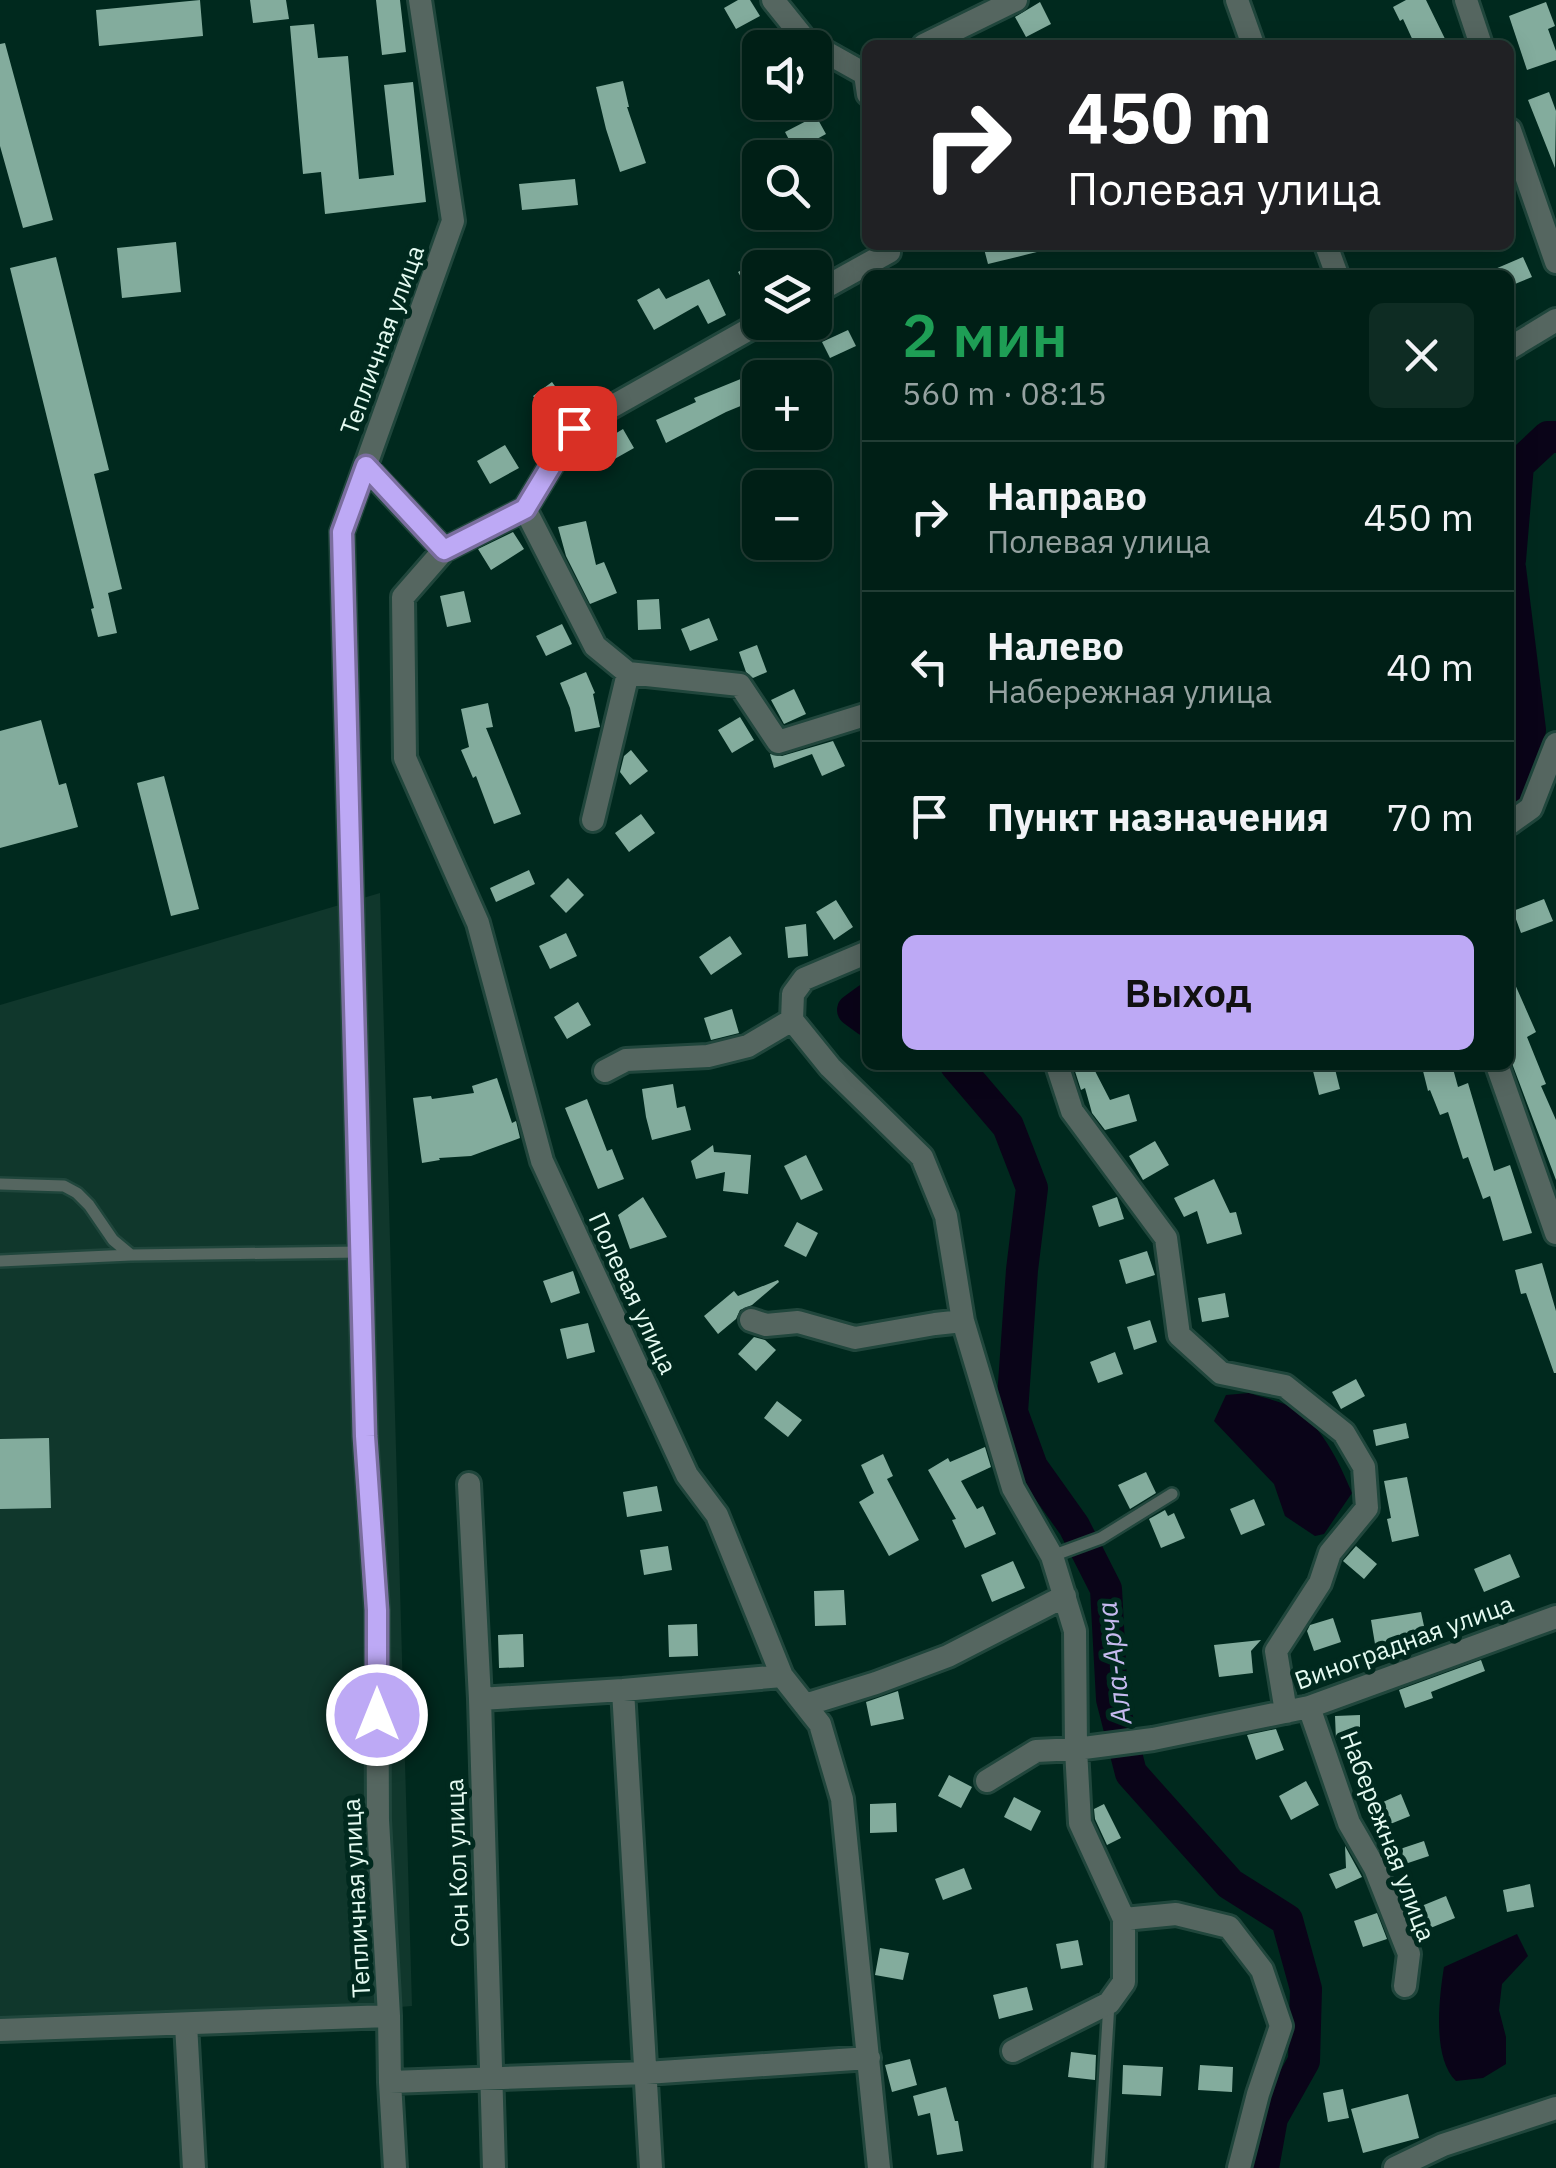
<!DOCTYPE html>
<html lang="ru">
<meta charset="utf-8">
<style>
body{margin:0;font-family:"IBM Plex Sans",sans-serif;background:#0e2c23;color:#f1f3f6;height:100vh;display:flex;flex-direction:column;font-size:38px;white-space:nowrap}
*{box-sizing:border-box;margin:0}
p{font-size:32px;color:#95a2a1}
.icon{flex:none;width:55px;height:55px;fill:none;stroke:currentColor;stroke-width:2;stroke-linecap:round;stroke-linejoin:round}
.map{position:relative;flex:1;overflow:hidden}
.sheet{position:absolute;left:862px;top:270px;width:652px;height:800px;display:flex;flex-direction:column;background:#001f16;border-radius:15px;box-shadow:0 5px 25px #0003,0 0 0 2px #223d35}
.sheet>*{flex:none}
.top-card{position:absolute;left:862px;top:40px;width:652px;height:210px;border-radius:15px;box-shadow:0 5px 25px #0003,0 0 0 2px #223d35;background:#202124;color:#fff;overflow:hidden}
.controls{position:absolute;left:742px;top:30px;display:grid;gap:20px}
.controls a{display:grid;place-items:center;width:90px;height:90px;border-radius:15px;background:#001f16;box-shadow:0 5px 25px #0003,0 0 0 2px #223d35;font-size:50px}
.pin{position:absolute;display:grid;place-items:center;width:85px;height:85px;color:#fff;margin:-42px;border-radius:20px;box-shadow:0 5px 15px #0006}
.me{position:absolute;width:110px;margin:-55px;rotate:0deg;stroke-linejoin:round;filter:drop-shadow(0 0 8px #0008)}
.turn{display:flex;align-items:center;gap:35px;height:210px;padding:0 40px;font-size:45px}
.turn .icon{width:130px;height:130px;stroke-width:2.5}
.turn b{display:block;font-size:70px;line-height:85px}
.round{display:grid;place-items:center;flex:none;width:105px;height:105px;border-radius:15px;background:#0e2c23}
.headline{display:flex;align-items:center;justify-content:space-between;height:170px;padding:0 40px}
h1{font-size:60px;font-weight:600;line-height:75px;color:#1e9e55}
.button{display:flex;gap:20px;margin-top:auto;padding:20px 40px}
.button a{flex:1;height:115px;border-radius:15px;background:#bda9f5;color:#111;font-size:40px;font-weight:600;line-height:115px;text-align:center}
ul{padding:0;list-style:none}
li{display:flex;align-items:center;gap:30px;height:150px;padding:0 40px;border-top:2px solid #223d35}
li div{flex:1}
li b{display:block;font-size:38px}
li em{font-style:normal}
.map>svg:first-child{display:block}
</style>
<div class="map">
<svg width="1556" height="2168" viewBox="0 0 1556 2168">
<rect width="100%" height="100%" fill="#00291e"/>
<path fill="#10372c" d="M 380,893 L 412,2006 L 186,2024 L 0,2027 L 0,1005 Z"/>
<path fill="#0a0418" d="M 1249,1393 C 1261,1397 1275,1400 1287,1405 C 1320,1420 1339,1462 1352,1493 L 1324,1534 L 1315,1536 L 1285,1516 L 1274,1484 L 1214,1421 L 1226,1395 Z
M 1517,1934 L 1528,1956 L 1502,1984 L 1499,2010 L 1506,2037 L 1506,2064 L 1483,2078 L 1456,2081 C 1432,2058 1439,1998 1444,1967 Z"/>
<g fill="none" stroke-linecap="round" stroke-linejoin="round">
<path stroke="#0a0418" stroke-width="32" d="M 1510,560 L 1518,465 L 1548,437 L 1556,437
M 1510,568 L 1530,730 L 1510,789
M 868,999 L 853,1010 L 868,1021
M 956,1065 L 1008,1126 L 1032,1188 L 1022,1270 L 1012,1412 L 1032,1467 L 1074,1526 L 1106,1589 L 1112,1699 L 1131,1773 L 1230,1884 L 1287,1920 L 1306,1989 L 1304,2061 L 1272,2118 L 1263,2168"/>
</g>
<path fill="#83ac9d" d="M 200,0 L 203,36 L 99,46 L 96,10 Z
M 250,0 L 286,0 L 289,19 L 253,23 Z
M 376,0 L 400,0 L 406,52 L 382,55 Z
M 738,0 L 750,0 L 760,16 L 736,29 L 724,8 Z
M 1406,0 L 1426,0 L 1448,45 L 1415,45 L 1403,19 L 1400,21 L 1393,7 Z
M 1040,2 L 1051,24 L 1026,37 L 1015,17 Z
M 1546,2 L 1555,26 L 1548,29 L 1556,51 L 1556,60 L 1527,70 L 1509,16 Z
M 314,24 L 318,58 L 348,56 L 359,179 L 394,175 L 384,85 L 413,82 L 426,202 L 325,214 L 321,172 L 303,174 L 290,26 Z
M 5,43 L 53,220 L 23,228 L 0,146 L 0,44 Z
M 623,81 L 629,107 L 627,107 L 646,163 L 620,172 L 606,129 L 596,87 Z
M 1549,92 L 1556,111 L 1555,168 L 1528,100 Z
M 816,116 L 826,134 L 795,151 L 785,132 Z
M 575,179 L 578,205 L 522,210 L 519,184 Z
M 176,242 L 181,292 L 122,298 L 117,248 Z
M 983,245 L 1040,245 L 1041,251 L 988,264 Z
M 56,257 L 109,470 L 94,474 L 122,589 L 108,593 L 117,633 L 98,637 L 91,609 L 94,608 L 10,268 Z
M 1523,257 L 1532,277 L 1510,286 L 1510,275 L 1481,275 Z
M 760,260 L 760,307 L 759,308 L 738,272 Z
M 709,279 L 726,315 L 708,324 L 698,305 L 654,330 L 637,300 L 659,288 L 666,299 Z
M 848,330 L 856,346 L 830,358 L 822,342 Z
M 787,360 L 795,378 L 751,378 L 760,398 L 726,412 L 666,443 L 656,420 L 696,402 L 694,398 Z
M 552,382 L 568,404 L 562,404 L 547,415 L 533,396 Z
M 623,429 L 634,448 L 611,461 L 600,443 Z
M 505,445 L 519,468 L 490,484 L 477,461 Z
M 586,521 L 596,565 L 604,562 L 617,593 L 590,604 L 566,556 L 558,527 Z
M 513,532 L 524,549 L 491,570 L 478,549 Z
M 464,591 L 471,622 L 447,627 L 440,596 Z
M 659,599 L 661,629 L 638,630 L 637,600 Z
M 709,618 L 718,640 L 690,651 L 681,629 Z
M 562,624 L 572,644 L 546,656 L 536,636 Z
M 757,645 L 767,672 L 753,678 L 746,672 L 739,652 Z
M 586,672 L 595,693 L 593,694 L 600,727 L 575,732 L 570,708 L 560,683 Z
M 794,689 L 806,714 L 784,724 L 771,700 Z
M 488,703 L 493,727 L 486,728 L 521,814 L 494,824 L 476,776 L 473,778 L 461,750 L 469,747 L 461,709 Z
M 740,717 L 754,740 L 732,753 L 718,730 Z
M 41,720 L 59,785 L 66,783 L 78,827 L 0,848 L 0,731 Z
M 833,741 L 845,766 L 822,776 L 812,754 L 774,768 L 770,754 L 782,756 Z
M 631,750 L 648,771 L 630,785 L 620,772 L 624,756 Z
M 164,776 L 199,909 L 171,916 L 137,783 Z
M 641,814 L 655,833 L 629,852 L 615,833 Z
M 529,870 L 535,884 L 496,902 L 490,888 Z
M 568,878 L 584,895 L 566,913 L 550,896 Z
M 1544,899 L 1553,921 L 1521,933 L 1513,911 Z
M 836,900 L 853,927 L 834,940 L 816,912 Z
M 806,924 L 808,956 L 788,958 L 785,927 Z
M 566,933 L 577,956 L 550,969 L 539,946 Z
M 730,936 L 742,954 L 711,975 L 699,957 Z
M 1510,973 L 1536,1032 L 1527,1037 L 1546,1084 L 1541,1086 L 1556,1120 L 1556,1180 L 1510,1058 Z
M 578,1002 L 591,1025 L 567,1039 L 554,1017 Z
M 732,1009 L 739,1033 L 711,1040 L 704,1018 Z
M 1073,1065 L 1107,1065 L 1095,1071 L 1110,1100 L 1129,1094 L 1137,1121 L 1105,1130 L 1092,1113 L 1085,1088 L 1081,1090 Z
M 1334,1065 L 1340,1089 L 1319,1095 L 1313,1071 Z
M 1431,1065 L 1452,1065 L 1458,1087 L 1468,1083 L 1494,1171 L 1510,1165 L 1532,1233 L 1503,1241 L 1490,1196 L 1483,1199 L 1468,1157 L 1463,1159 L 1448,1112 L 1440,1115 L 1430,1090 L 1428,1091 L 1422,1067 Z
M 497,1078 L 512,1123 L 516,1121 L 520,1138 L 471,1156 L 439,1158 L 440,1160 L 422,1163 L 413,1098 L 431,1096 L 432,1099 L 474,1093 L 472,1086 Z
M 673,1084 L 677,1108 L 685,1106 L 691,1130 L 652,1140 L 646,1117 L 642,1089 Z
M 587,1099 L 607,1151 L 612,1149 L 624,1179 L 598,1189 L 565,1108 Z
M 1155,1141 L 1169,1165 L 1143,1180 L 1129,1156 Z
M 713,1145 L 714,1152 L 751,1155 L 748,1194 L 723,1191 L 725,1172 L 696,1179 L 691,1161 Z
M 806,1155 L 823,1190 L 801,1200 L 784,1166 Z
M 1214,1179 L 1230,1213 L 1236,1212 L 1242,1234 L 1207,1244 L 1197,1211 L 1184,1217 L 1174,1198 Z
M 643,1197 L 667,1237 L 630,1249 L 618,1215 Z
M 1117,1197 L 1124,1219 L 1099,1227 L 1092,1206 Z
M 797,1222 L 818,1233 L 806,1257 L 784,1246 Z
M 1147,1251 L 1155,1275 L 1126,1284 L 1119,1260 Z
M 1542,1263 L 1556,1311 L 1556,1373 L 1554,1373 L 1526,1293 L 1521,1294 L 1515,1270 Z
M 573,1271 L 580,1293 L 551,1303 L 543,1281 Z
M 778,1280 L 779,1282 L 752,1305 L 740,1310 L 736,1319 L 718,1334 L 704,1316 L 734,1291 L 738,1296 Z
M 1225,1293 L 1229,1317 L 1202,1322 L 1198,1298 Z
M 1150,1320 L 1157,1342 L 1134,1350 L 1127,1327 Z
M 588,1323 L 595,1352 L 567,1359 L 560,1329 Z
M 754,1337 L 765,1340 L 776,1350 L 756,1371 L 738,1354 Z
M 1115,1352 L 1123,1374 L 1098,1383 L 1090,1362 Z
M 1356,1379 L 1365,1396 L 1341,1409 L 1332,1392 Z
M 777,1401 L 802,1420 L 788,1437 L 764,1418 Z
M 1406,1423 L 1409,1438 L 1376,1446 L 1373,1430 Z
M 49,1438 L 51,1508 L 0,1509 L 0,1439 Z
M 985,1447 L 991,1467 L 961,1481 L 977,1509 L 983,1506 L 996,1534 L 965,1548 L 952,1520 L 956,1519 L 928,1470 L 948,1458 L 950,1462 Z
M 883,1454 L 893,1476 L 887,1479 L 919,1540 L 889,1556 L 859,1502 L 874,1493 L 861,1465 Z
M 1146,1472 L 1156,1493 L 1130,1509 L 1118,1485 Z
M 1407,1477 L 1419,1536 L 1392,1542 L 1387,1519 L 1391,1518 L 1384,1481 Z
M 657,1486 L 662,1511 L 627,1517 L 623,1492 Z
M 1254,1499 L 1265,1525 L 1241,1535 L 1230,1509 Z
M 1165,1510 L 1168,1516 L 1174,1513 L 1185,1538 L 1161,1548 L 1149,1519 Z
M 668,1546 L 672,1570 L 644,1575 L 640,1550 Z
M 1356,1546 L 1377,1564 L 1364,1579 L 1343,1561 Z
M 1510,1554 L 1520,1577 L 1484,1592 L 1474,1569 Z
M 1013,1561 L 1025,1588 L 992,1602 L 981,1575 Z
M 844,1590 L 846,1625 L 815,1626 L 814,1591 Z
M 1421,1612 L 1427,1640 L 1376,1650 L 1371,1620 Z
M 1333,1618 L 1341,1642 L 1314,1651 L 1307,1631 L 1310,1625 Z
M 697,1624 L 698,1656 L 669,1657 L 668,1625 Z
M 523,1634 L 524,1667 L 499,1668 L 498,1635 Z
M 1261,1640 L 1251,1651 L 1253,1673 L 1219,1677 L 1214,1645 Z
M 1481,1660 L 1485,1671 L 1431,1692 L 1433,1698 L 1405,1708 L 1399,1690 Z
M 898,1691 L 904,1719 L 871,1726 L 866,1702 Z
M 1360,1715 L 1360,1739 L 1336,1740 L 1335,1716 Z
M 1276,1729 L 1284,1750 L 1256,1760 L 1247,1735 Z
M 949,1775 L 972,1787 L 961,1808 L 938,1796 Z
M 1306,1781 L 1319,1805 L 1291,1820 L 1279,1796 Z
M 1401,1794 L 1410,1816 L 1383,1827 L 1374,1806 Z
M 1014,1797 L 1041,1811 L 1031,1831 L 1004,1817 Z
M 896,1803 L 897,1832 L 870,1833 L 870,1804 Z
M 1104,1804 L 1121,1838 L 1107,1845 L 1095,1819 L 1094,1809 Z
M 1424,1841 L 1429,1856 L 1393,1868 L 1388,1853 Z
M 1345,1846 L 1362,1877 L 1336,1889 L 1329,1874 L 1346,1868 Z
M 964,1868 L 972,1889 L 943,1900 L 935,1879 Z
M 1530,1884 L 1534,1907 L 1507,1912 L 1503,1890 Z
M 1446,1896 L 1455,1918 L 1428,1929 L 1419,1907 Z
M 1377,1913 L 1387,1939 L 1363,1947 L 1354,1921 Z
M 1078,1940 L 1083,1965 L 1061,1969 L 1056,1944 Z
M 880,1948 L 909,1953 L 903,1980 L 875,1975 Z
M 1027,1987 L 1033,2010 L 999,2019 L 993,1995 Z
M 1071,2052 L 1096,2055 L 1095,2080 L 1068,2077 Z
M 910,2059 L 917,2085 L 892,2092 L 885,2065 Z
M 1123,2065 L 1163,2067 L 1161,2096 L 1122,2094 Z
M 1200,2065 L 1233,2067 L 1232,2092 L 1198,2090 Z
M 946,2087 L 955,2121 L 958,2121 L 963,2151 L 937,2155 L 930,2113 L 918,2116 L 913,2096 Z
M 1343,2089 L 1349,2118 L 1328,2122 L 1323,2093 Z
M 1408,2094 L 1419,2138 L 1363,2153 L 1351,2109 Z"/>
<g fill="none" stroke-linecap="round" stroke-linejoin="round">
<defs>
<path id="service" d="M 0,1184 L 64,1186 L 77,1193 L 89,1205 L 113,1240 L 131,1255 L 361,1252
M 0,1261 L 131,1255
M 1052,1556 L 1101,1538 L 1172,1494
M 1099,2167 L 1109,2003"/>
<path id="minor" d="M 773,0 L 806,41 L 865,74 L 868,94
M 1237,0 L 1253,45
M 1466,0 L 1481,45
M 924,45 L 1016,0
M 1510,130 L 1556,262
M 1326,245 L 1337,275
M 815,293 L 889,252 L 888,245
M 1510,348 L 1556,320
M 366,467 L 444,550 L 403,597 L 405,758 L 478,923 L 542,1161 L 687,1475 L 717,1515 L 782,1676 L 820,1724 L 842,1799 L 879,2168
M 525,509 L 595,646 L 628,673 L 740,685 L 778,742 L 868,714
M 444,550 L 525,509 L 574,428 L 762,322
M 593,820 L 628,673
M 1510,823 L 1531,808 L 1556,744
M 868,952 L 804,979 L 793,994 L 792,1020 L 830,1067 L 922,1157 L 946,1216 L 963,1321 L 1013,1488 L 1052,1556 L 1075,1631 L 1076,1749 L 1080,1823 L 1124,1919 L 1124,1982 L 1109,2003 L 1013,2051
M 1057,1065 L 1072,1111 L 1166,1238 L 1179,1335 L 1221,1373 L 1285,1386 L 1344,1433 L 1364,1467 L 1367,1508 L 1330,1553 L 1320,1583 L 1276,1651 L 1286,1712
M 1497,1065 L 1556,1233
M 605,1071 L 626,1060 L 708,1056 L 748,1046 L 792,1020
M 751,1320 L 766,1325 L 798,1322 L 855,1338 L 935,1324 L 963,1321
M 469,1484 L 480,1699
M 623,1690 L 651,2168
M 805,1705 L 876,1683 L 948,1656 L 1065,1596
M 1309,1707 L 1349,1823 L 1375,1868 L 1409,1954 L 1405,1986
M 987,1781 L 1036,1751 L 1076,1749 L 1153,1739 L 1309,1707 L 1556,1617
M 1124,1919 L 1176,1914 L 1229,1927 L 1262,1970 L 1281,2026 L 1258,2094 L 1239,2168
M 389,2016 L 378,1820 L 377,1610 L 365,1436 L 342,532 L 453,221 L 420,0
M 186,2024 L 194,2168
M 0,2030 L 389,2016 L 390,2082 L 395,2168
M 390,2082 L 646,2073 L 869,2058
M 494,2168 L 480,1699 L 623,1690 L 782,1676
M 1395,2168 L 1443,2145 L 1556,2108"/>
</defs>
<use href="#service" stroke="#20463c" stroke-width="16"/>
<use href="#minor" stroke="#20463c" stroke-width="28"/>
<use href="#service" stroke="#556660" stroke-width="11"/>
<use href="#minor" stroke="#556660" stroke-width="22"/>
</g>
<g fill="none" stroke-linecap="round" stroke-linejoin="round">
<defs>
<path id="route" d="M 377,1715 L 377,1610 L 365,1436 L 342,532 L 366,466 L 444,550 L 525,509 L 574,428"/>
</defs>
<use href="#route" stroke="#7b6e9f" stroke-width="25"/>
<use href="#route" stroke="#bda9f5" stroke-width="18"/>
</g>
<g text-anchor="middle" stroke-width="10" stroke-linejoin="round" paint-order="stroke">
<g font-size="25" fill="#e4faf1" stroke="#00291e">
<text transform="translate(382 340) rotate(-70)" y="9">Тепличная улица</text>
<text transform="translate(633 1293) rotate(65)" y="9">Полевая улица</text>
<text transform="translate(1404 1642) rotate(-20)" y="9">Виноградная улица</text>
<text transform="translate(1388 1836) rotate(69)" y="9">Набережная улица</text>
<text transform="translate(457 1863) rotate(-92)" y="9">Сон Кол улица</text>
<text transform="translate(356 1898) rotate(-93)" y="9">Тепличная улица</text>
</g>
<g font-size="28" font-style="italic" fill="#c6baef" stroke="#00291e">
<text transform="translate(1114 1663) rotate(-97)" y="10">Ала-Арча</text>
</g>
</g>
</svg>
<div class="controls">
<a><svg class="icon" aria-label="sound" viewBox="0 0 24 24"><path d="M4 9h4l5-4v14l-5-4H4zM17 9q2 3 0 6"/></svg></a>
<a><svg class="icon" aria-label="search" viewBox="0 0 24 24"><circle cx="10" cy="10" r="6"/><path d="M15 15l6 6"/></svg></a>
<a><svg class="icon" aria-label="layers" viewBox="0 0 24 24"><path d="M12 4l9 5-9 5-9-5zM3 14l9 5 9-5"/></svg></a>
<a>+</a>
<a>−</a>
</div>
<div class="pin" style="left:574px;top:428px;background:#d93025"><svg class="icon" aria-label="arrive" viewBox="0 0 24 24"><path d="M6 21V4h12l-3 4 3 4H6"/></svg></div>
<svg class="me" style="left:377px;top:1715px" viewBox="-20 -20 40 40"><circle r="17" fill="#bda9f5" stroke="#fff" stroke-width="3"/><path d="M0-11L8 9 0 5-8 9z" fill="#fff"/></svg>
<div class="top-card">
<div class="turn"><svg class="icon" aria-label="right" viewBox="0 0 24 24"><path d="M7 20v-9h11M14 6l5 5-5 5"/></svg><div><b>450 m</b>Полевая улица</div></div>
</div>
<section class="sheet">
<div class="headline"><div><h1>2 мин</h1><p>560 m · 08:15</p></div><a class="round"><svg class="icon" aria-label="close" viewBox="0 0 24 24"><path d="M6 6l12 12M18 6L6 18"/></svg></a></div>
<ul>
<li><svg class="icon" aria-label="right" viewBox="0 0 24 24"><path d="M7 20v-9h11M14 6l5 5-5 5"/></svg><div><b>Направо</b><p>Полевая улица</p></div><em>450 m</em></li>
<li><svg class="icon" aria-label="left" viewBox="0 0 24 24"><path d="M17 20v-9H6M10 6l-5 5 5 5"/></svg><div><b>Налево</b><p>Набережная улица</p></div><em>40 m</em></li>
<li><svg class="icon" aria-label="arrive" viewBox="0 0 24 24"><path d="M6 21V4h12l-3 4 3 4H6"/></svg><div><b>Пункт назначения</b></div><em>70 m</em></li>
</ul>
<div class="button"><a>Выход</a></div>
</section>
</div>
